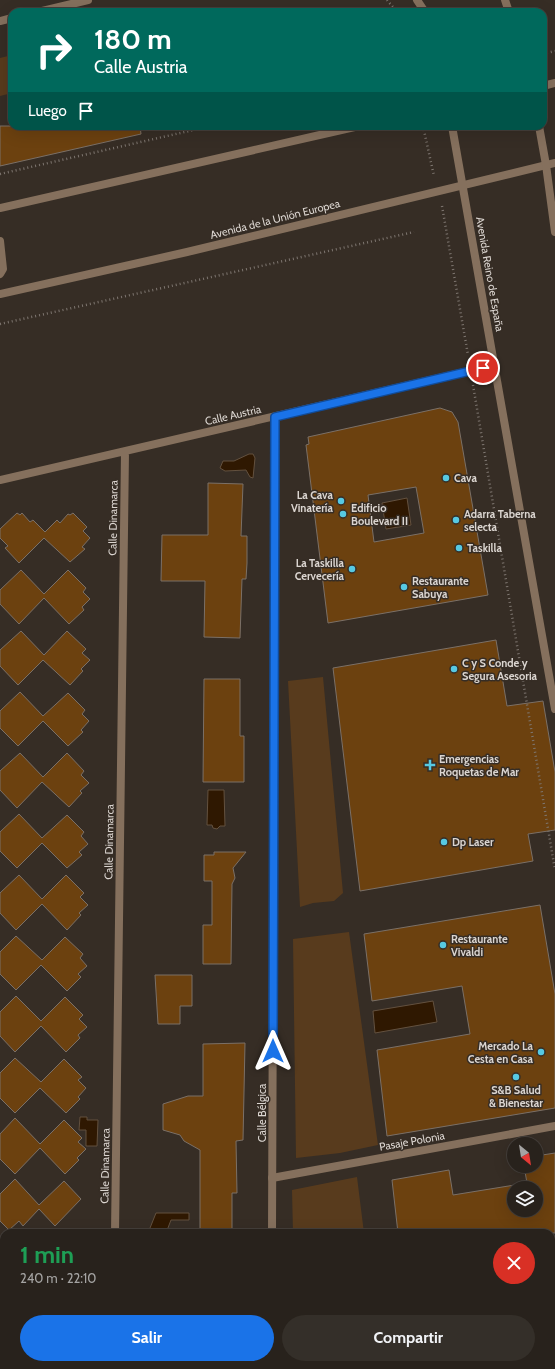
<!DOCTYPE html>
<html lang="es">
<meta charset="utf-8">
<style>
body{margin:0;font-family:Cabin,sans-serif;background:#342f29;color:#f1f3f6;height:100vh;display:flex;flex-direction:column;font-size:15px;white-space:nowrap}
*{box-sizing:border-box;margin:0}
p{font-size:13px;color:#a5a4a3}
.icon{flex:none;width:22px;height:22px;fill:none;stroke:currentColor;stroke-width:2;stroke-linecap:round;stroke-linejoin:round}
.map{position:relative;flex:1;overflow:hidden}
.details{position:absolute;left:0px;top:1229px;width:555px;height:140px;display:flex;flex-direction:column;background:#28221c;border-radius:12px 12px 0 0;box-shadow:0 4px 16px #0002,0 0 0 1px #443f3b}
.details>*{flex:none}
.banner{position:absolute;left:8px;top:8px;width:539px;height:122px;border-radius:12px;box-shadow:0 4px 16px #0002,0 0 0 1px #443f3b;background:#00695c;color:#fff;overflow:hidden}
.needle{width:26px;rotate:150deg}
.tools{position:absolute;left:507px;top:1137px;display:grid;gap:8px}
.tools a{display:grid;place-items:center;width:36px;height:36px;border-radius:50%;background:#28221c;box-shadow:0 4px 16px #0002,0 0 0 1px #443f3b;font-size:20px}
.pin{position:absolute;display:grid;place-items:center;width:34px;height:34px;color:#fff;margin:-17px;border:2px solid #fff;border-radius:50%;box-shadow:0 1px 4px #0007}
.me{position:absolute;width:44px;margin:-22px;rotate:0deg;stroke-linejoin:round;filter:drop-shadow(0 0 3px #0008)}
.turn{display:flex;align-items:center;gap:14px;height:84px;padding:0 20px;font-size:18px}
.turn .icon{width:52px;height:52px;stroke-width:2.5}
.turn b{display:block;font-size:28px;line-height:34px}
.then{display:flex;align-items:center;height:38px;padding:0 20px;background:#0003;gap:8px;font-size:15px}
.round{display:grid;place-items:center;flex:none;width:42px;height:42px;border-radius:21px;background:#342f29}
.overview{display:flex;align-items:center;justify-content:space-between;height:68px;padding:0 20px}
h1{font-size:24px;font-weight:700;line-height:30px;color:#1e9e55}
.cta{display:flex;gap:8px;margin-top:auto;padding:8px 20px}
.cta a{flex:1;height:46px;border-radius:24px;background:#1a73e8;color:#fff;font-size:16px;font-weight:700;line-height:46px;text-align:center}
.cta a+a{background:#342f29;color:#f1f3f6}
.map>svg:first-child{display:block}
</style>
<div class="map">
<svg width="555" height="1369" viewBox="0 0 555 1369">
<rect width="100%" height="100%" fill="#362d25"/>
<path fill="#423528" d="M 421,1365 L 466,1365 L 467,1369 L 402,1369 Z"/>
<path fill="#583b1d" d="M 12,55 L 12,93 L 0,96 L 0,58 Z
M 323,677 L 343,893 L 334,901 L 313,903 L 300,907 L 288,681 Z
M 349,932 L 378,1145 L 340,1153 L 296,1158 L 293,939 Z
M 357,1177 L 364,1233 L 293,1233 L 292,1190 Z"/>
<path fill="#2f1801" stroke="#63513f" d="M 249,454 L 253,454 L 255,458 L 253,478 L 250,477 L 246,470 L 225,471 L 220,468 L 223,461 L 234,461 Z
M 407,498 L 411,525 L 386,529 L 382,503 Z
M 208,790 L 224,790 L 225,826 L 220,826 L 217,829 L 213,828 L 212,825 L 207,825 Z
M 433,1001 L 437,1022 L 375,1033 L 373,1011 Z
M 80,1117 L 87,1117 L 87,1120 L 98,1120 L 97,1146 L 86,1146 L 86,1130 L 79,1130 Z
M 156,1213 L 189,1213 L 189,1220 L 171,1220 L 166,1233 L 148,1233 Z"/>
<path fill="#6c410f" stroke="#7b7067" fill-rule="evenodd" d="M 0,126 L 140,126 L 141,134 L 0,166 Z
M 440,408 L 452,412 L 458,422 L 488,595 L 328,623 L 306,445 L 309,444 L 308,437 ZM 416,487 L 424,533 L 374,542 L 368,495 Z
M 208,483 L 243,484 L 241,536 L 247,536 L 247,563 L 246,579 L 242,579 L 240,638 L 204,637 L 205,581 L 161,581 L 162,535 L 208,535 Z
M 17,513 L 20,515 L 22,513 L 30,522 L 33,520 L 45,532 L 57,520 L 60,523 L 68,514 L 70,515 L 73,513 L 87,527 L 83,531 L 90,538 L 82,547 L 85,549 L 70,562 L 44,538 L 19,563 L 5,548 L 8,546 L 0,538 L 0,529 Z
M 21,570 L 44,594 L 68,570 L 86,588 L 83,592 L 90,599 L 82,607 L 84,610 L 69,624 L 44,598 L 19,624 L 0,604 L 0,590 Z
M 21,631 L 44,655 L 67,631 L 86,649 L 82,653 L 90,660 L 81,669 L 83,671 L 70,685 L 43,660 L 18,685 L 0,666 L 0,650 Z
M 496,640 L 507,706 L 543,701 L 555,772 L 555,830 L 528,834 L 533,861 L 360,891 L 333,668 Z
M 204,679 L 240,679 L 240,736 L 244,736 L 244,782 L 203,782 Z
M 20,692 L 43,716 L 68,693 L 85,710 L 82,714 L 89,721 L 81,730 L 83,732 L 68,746 L 43,721 L 18,746 L 0,728 L 0,711 Z
M 20,753 L 43,777 L 67,753 L 84,771 L 81,775 L 89,783 L 80,791 L 82,793 L 69,807 L 42,782 L 17,808 L 0,790 L 0,771 Z
M 19,814 L 42,838 L 67,815 L 84,832 L 81,836 L 88,844 L 79,852 L 82,855 L 67,868 L 42,843 L 17,868 L 0,851 L 0,832 Z
M 214,852 L 246,852 L 233,868 L 235,878 L 232,884 L 231,964 L 203,964 L 203,925 L 212,925 L 212,881 L 204,881 L 204,855 L 214,855 Z
M 19,875 L 42,899 L 66,875 L 84,893 L 80,897 L 88,905 L 79,913 L 81,915 L 67,930 L 42,904 L 16,930 L 0,913 L 0,893 Z
M 540,905 L 555,994 L 555,1108 L 387,1136 L 377,1050 L 470,1034 L 462,986 L 372,1001 L 364,934 Z
M 16,936 L 42,960 L 65,937 L 83,954 L 80,958 L 87,966 L 78,974 L 81,977 L 67,991 L 41,965 L 16,990 L 0,974 L 0,952 Z
M 155,975 L 192,975 L 192,1006 L 180,1006 L 180,1024 L 158,1024 Z
M 16,996 L 41,1021 L 65,997 L 83,1015 L 79,1019 L 87,1027 L 78,1035 L 80,1038 L 66,1052 L 41,1026 L 15,1052 L 0,1036 L 0,1012 Z
M 245,1043 L 243,1140 L 236,1141 L 237,1193 L 232,1193 L 232,1233 L 200,1233 L 200,1150 L 184,1141 L 180,1135 L 163,1130 L 163,1104 L 188,1096 L 203,1096 L 203,1044 Z
M 15,1058 L 41,1082 L 64,1059 L 82,1077 L 78,1080 L 86,1088 L 78,1097 L 80,1099 L 66,1113 L 40,1088 L 15,1113 L 0,1098 L 0,1073 Z
M 15,1118 L 40,1144 L 64,1120 L 82,1138 L 78,1142 L 86,1149 L 77,1158 L 79,1160 L 65,1174 L 40,1148 L 15,1174 L 0,1159 L 0,1134 Z
M 555,1153 L 555,1233 L 398,1233 L 392,1180 L 449,1170 L 453,1195 L 527,1183 L 524,1166 L 536,1166 L 536,1156 ZM 514,1188 L 536,1188 L 536,1210 L 514,1210 Z
M 15,1179 L 39,1205 L 64,1181 L 81,1199 L 55,1226 L 39,1209 L 23,1226 L 19,1221 L 9,1230 L 0,1221 L 0,1194 Z"/>
<g fill="none" stroke-linecap="round" stroke-linejoin="round">
<path stroke="#7e7670" stroke-width="2.5" stroke-dasharray="1 3" stroke-linecap="butt" d="M 387,0 L 397,12
M 543,54 L 555,51
M 423,126 L 434,176
M 0,174 L 211,126
M 442,206 L 468,355
M 0,324 L 414,232
M 473,385 L 555,870"/>
<path stroke="#85705d" stroke-width="8" d="M 272,1178 L 555,1126"/>
<path stroke="#85705d" stroke-width="8" d="M 38,12 L 88,0
M 0,21 L 12,18
M 543,86 L 555,83
M 0,208 L 359,126
M 0,241 L 3,269 L 0,274
M 0,294 L 187,252 L 555,163
M 0,480 L 495,365
M 115,1233 L 125,452
M 272,1233 L 275,417
M 551,1288 L 555,1287
M 114,1369 L 114,1365
M 250,1369 L 261,1365"/>
<path stroke="#85705d" stroke-width="8" d="M 417,0 L 425,12
M 505,0 L 509,12
M 452,126 L 555,709
M 539,126 L 546,165 L 555,232"/>
</g>
<g fill="none" stroke-linecap="round" stroke-linejoin="round">
<defs>
<path id="route" d="M 273,1051 L 275,417 L 483,368"/>
</defs>
<use href="#route" stroke="#114b97" stroke-width="10"/>
<use href="#route" stroke="#1a73e8" stroke-width="7"/>
</g>
<g fill="#57c9e2" stroke="#362d25" stroke-width="1.5">
<circle cx="446" cy="478" r="4"/>
<circle cx="341" cy="501" r="4"/>
<circle cx="343" cy="514" r="4"/>
<circle cx="456" cy="520" r="4"/>
<circle cx="459" cy="548" r="4"/>
<circle cx="352" cy="569" r="4"/>
<circle cx="404" cy="587" r="4"/>
<circle cx="454" cy="669" r="4"/>
<path d="M428 759h4v4h4v4h-4v4h-4v-4h-4v-4h4z"/>
<circle cx="444" cy="842" r="4"/>
<circle cx="443" cy="945" r="4"/>
<circle cx="541" cy="1052" r="4"/>
<circle cx="516" cy="1077" r="4"/>
</g>
<g text-anchor="middle" stroke-width="3" stroke-linejoin="round" paint-order="stroke">
<g font-size="11" fill="#dbd5d0" stroke="#362d25">
<text transform="translate(275 219) rotate(-14)" y="4">Avenida de la Unión Europea</text>
<text transform="translate(490 274) rotate(80)" y="4">Avenida Reino de España</text>
<text transform="translate(233 415) rotate(-13)" y="4">Calle Austria</text>
<text transform="translate(113 518) rotate(-89)" y="4">Calle Dinamarca</text>
<text transform="translate(109 842) rotate(-89)" y="4">Calle Dinamarca</text>
<text transform="translate(262 1113) rotate(-90)" y="4">Calle Bélgica</text>
<text transform="translate(412 1141) rotate(-10)" y="4">Pasaje Polonia</text>
<text transform="translate(105 1166) rotate(-89)" y="4">Calle Dinamarca</text>
</g>
<g font-size="11" font-weight="bold" fill="#dbd5d0" stroke="#362d25" text-anchor="start">
<text x="454" y="482">Cava</text>
<text x="333" y="499" text-anchor="end">La Cava<tspan x="333" dy="13">Vinatería</tspan></text>
<text x="351" y="512">Edificio<tspan x="351" dy="13">Boulevard II</tspan></text>
<text x="464" y="518">Adarra Taberna<tspan x="464" dy="13">selecta</tspan></text>
<text x="467" y="552">Taskilla</text>
<text x="344" y="567" text-anchor="end">La Taskilla<tspan x="344" dy="13">Cervecería</tspan></text>
<text x="412" y="585">Restaurante<tspan x="412" dy="13">Sabuya</tspan></text>
<text x="462" y="667">C y S Conde y<tspan x="462" dy="13">Segura Asesoria</tspan></text>
<text x="439" y="763">Emergencias<tspan x="439" dy="13">Roquetas de Mar</tspan></text>
<text x="452" y="846">Dp Laser</text>
<text x="451" y="943">Restaurante<tspan x="451" dy="13">Vivaldi</tspan></text>
<text x="533" y="1050" text-anchor="end">Mercado La<tspan x="533" dy="13">Cesta en Casa</tspan></text>
<text x="516" y="1094" text-anchor="middle">S&amp;B Salud<tspan x="516" dy="13">&amp; Bienestar</tspan></text>
</g>
</g>
</svg>
<div class="tools">
<a><svg class="needle" viewBox="-14 -14 28 28"><path d="M0-13l5 13h-10z" fill="#e53935"/><path d="M0 13l5-13h-10z" fill="#a5a4a3"/></svg></a>
<a><svg class="icon" aria-label="layers" viewBox="0 0 24 24"><path d="M12 4l9 5-9 5-9-5zM3 14l9 5 9-5"/></svg></a>
</div>
<div class="pin" style="left:483px;top:368px;background:#d93025"><svg class="icon" aria-label="arrive" viewBox="0 0 24 24"><path d="M6 21V4h12l-3 4 3 4H6"/></svg></div>
<svg class="me" style="left:273px;top:1051px" viewBox="-20 -20 40 40"><path d="M0-17L14 15 0 8-14 15z" fill="#1a73e8" stroke="#fff" stroke-width="4"/></svg>
<div class="banner">
<div class="turn"><svg class="icon" aria-label="right" viewBox="0 0 24 24"><path d="M7 20v-9h11M14 6l5 5-5 5"/></svg><div><b>180 m</b>Calle Austria</div></div>
<div class="then">Luego<svg class="icon" aria-label="arrive" viewBox="0 0 24 24"><path d="M6 21V4h12l-3 4 3 4H6"/></svg></div>
</div>
<section class="details">
<div class="overview"><div><h1>1 min</h1><p>240 m · 22:10</p></div><a class="round" style="background:#d93025;color:#fff"><svg class="icon" aria-label="close" viewBox="0 0 24 24"><path d="M6 6l12 12M18 6L6 18"/></svg></a></div>
<div class="cta"><a>Salir</a><a>Compartir</a></div>
</section>
</div>
